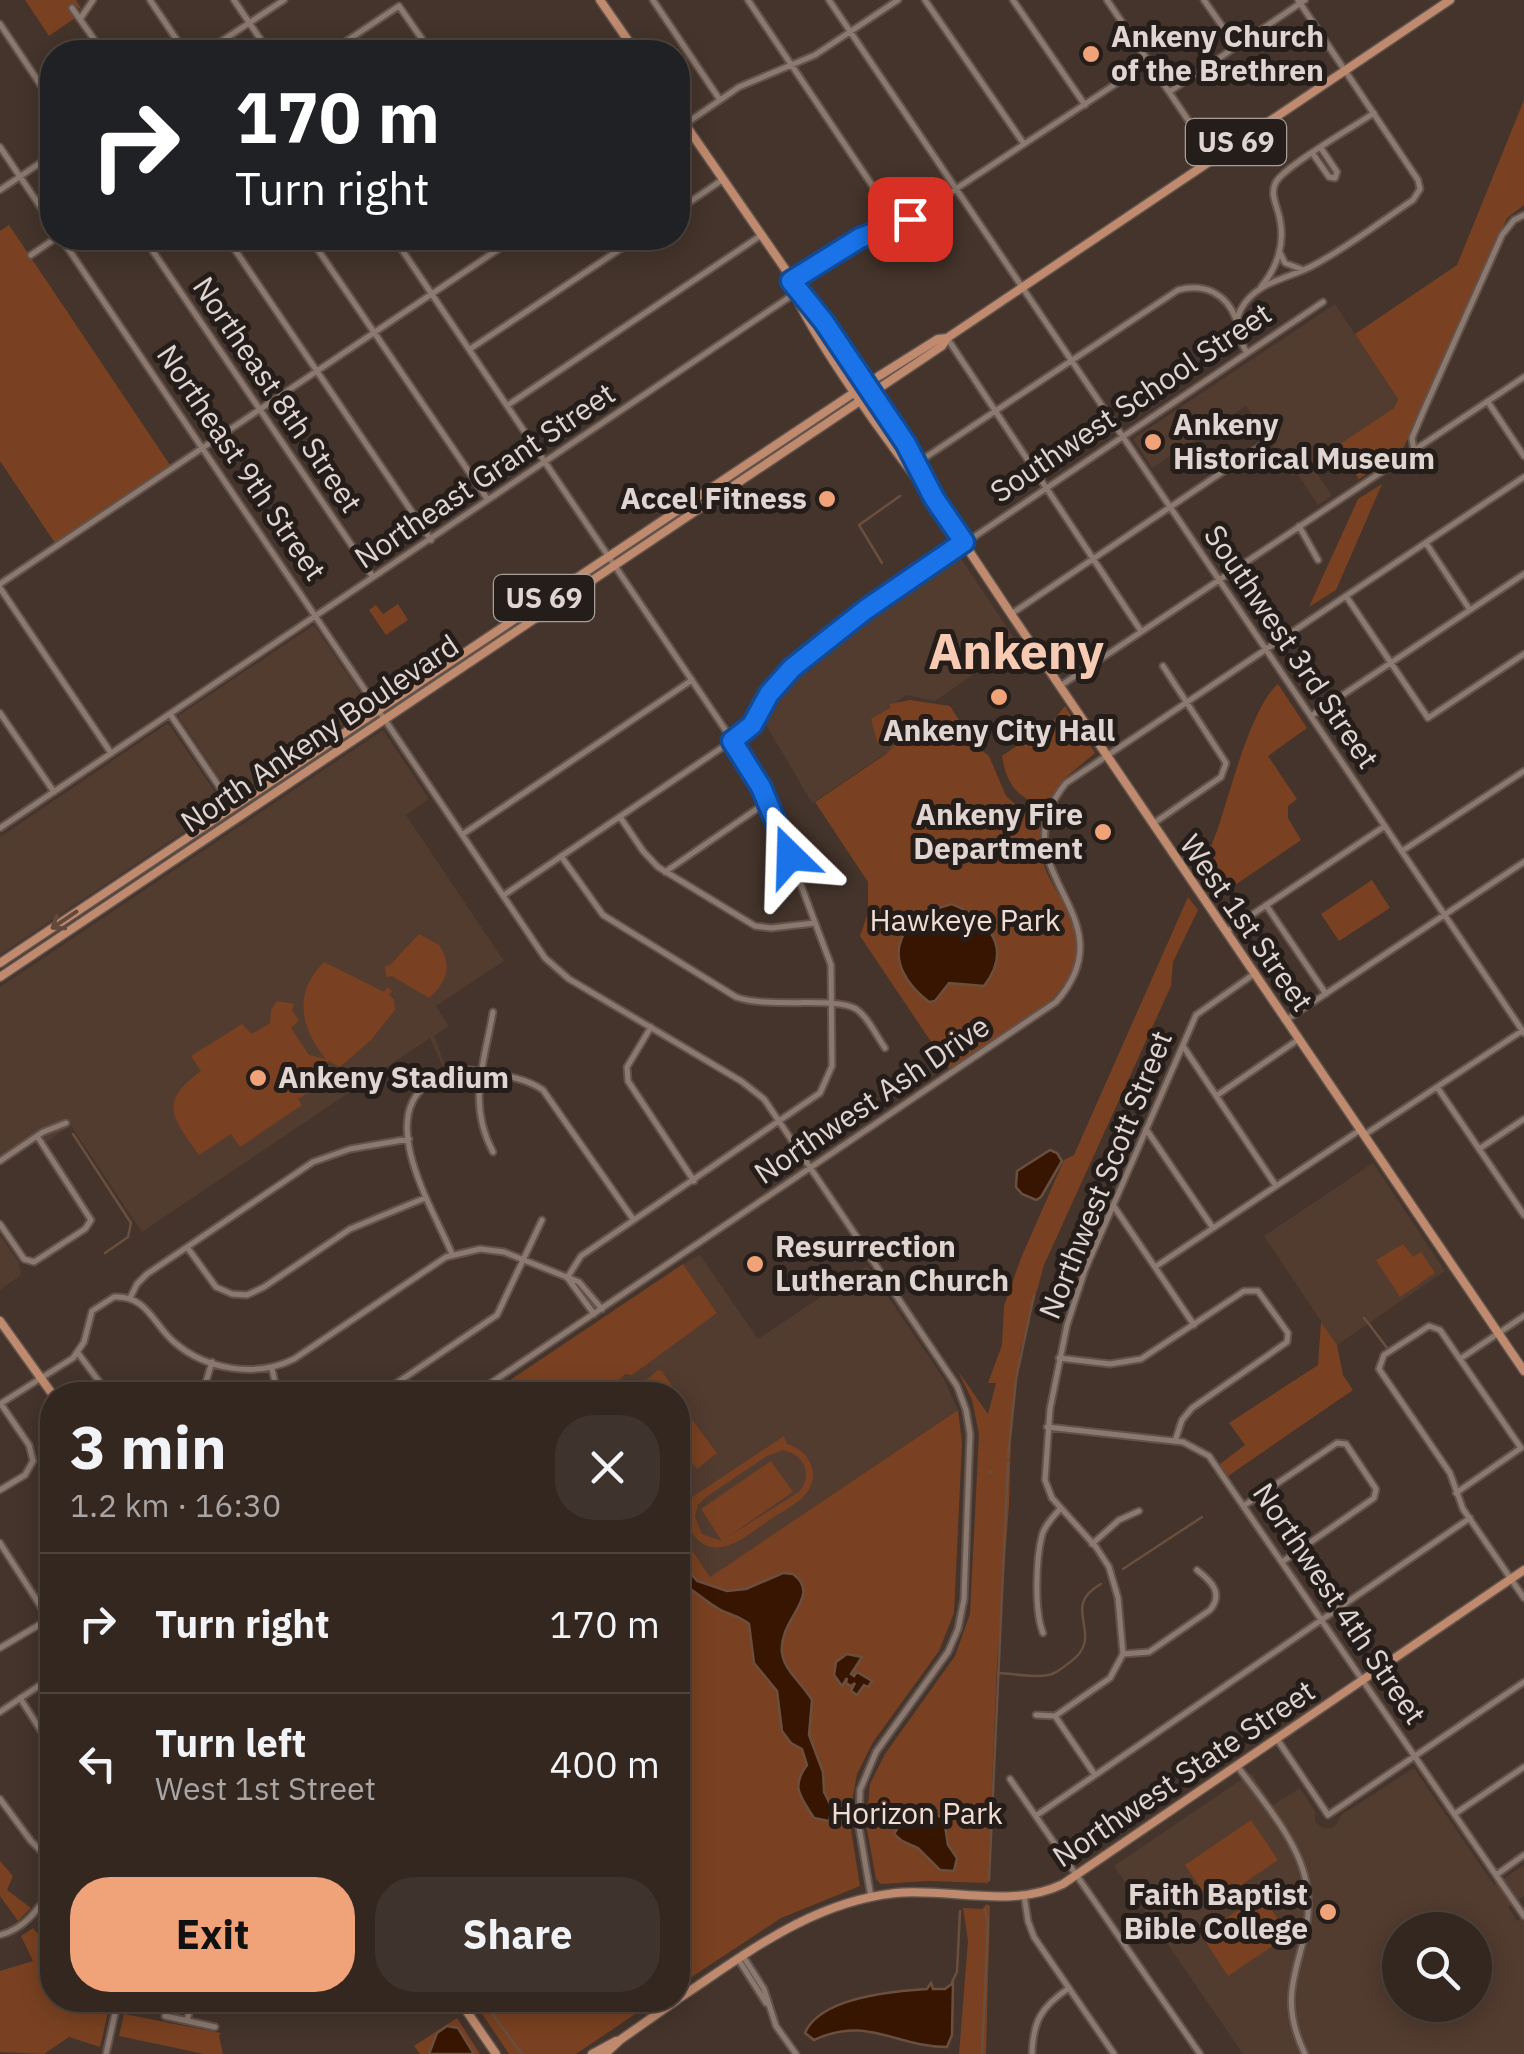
<!DOCTYPE html>
<meta charset="utf-8">
<style>
body{margin:0;font-family:"IBM Plex Sans",sans-serif;background:#3e332d;color:#f1f3f6;height:100vh;display:flex;flex-direction:column;font-size:38px;white-space:nowrap}
*{box-sizing:border-box;margin:0}
p{font-size:32px;color:#a9a5a5}
.icon{flex:none;width:55px;height:55px;fill:none;stroke:currentColor;stroke-width:2;stroke-linecap:round;stroke-linejoin:round}
.map{position:relative;flex:1;overflow:hidden}
.side{position:absolute;left:40px;top:1382px;width:650px;height:630px;display:flex;flex-direction:column;background:#332720;border-radius:40px;box-shadow:0 5px 25px #0003,0 0 0 2px #4e443e}
.side>*{flex:none}
.hud{position:absolute;left:40px;top:40px;width:650px;height:210px;border-radius:40px;box-shadow:0 5px 25px #0003,0 0 0 2px #4e443e;background:#202124;color:#fff;overflow:hidden}
.fabs{position:absolute;left:1382px;top:1912px;display:grid;gap:20px}
.fabs a{display:grid;place-items:center;width:110px;height:110px;border-radius:50%;background:#332720;box-shadow:0 5px 25px #0003,0 0 0 2px #4e443e;font-size:50px}
.pin{position:absolute;display:grid;place-items:center;width:85px;height:85px;color:#fff;margin:-42px;border-radius:20px;box-shadow:0 5px 15px #0006}
.me{position:absolute;width:110px;margin:-55px;rotate:338deg;stroke-linejoin:round;filter:drop-shadow(0 0 8px #0008)}
.turn{display:flex;align-items:center;gap:35px;height:210px;padding:0 30px;font-size:45px}
.turn .icon{width:130px;height:130px;stroke-width:2.5}
.turn b{display:block;font-size:70px;line-height:85px}
.round{display:grid;place-items:center;flex:none;width:105px;height:105px;border-radius:40px;background:#3e332d}
.headline{display:flex;align-items:center;justify-content:space-between;height:170px;padding:0 30px}
h1{font-size:60px;font-weight:700;line-height:75px}
.button{display:flex;gap:20px;margin-top:auto;padding:20px 30px}
.button a{flex:1;height:115px;border-radius:40px;background:#f0a279;color:#111;font-size:40px;font-weight:700;line-height:115px;text-align:center}
.button a+a{background:#3e332d;color:#f1f3f6}
ul{padding:0;list-style:none}
li{display:flex;align-items:center;gap:30px;height:140px;padding:0 30px;border-top:2px solid #4e443e}
li div{flex:1}
li b{display:block;font-size:38px}
li em{font-style:normal}
.map>svg:first-child{display:block}
</style>
<div class="map">
<svg width="1524" height="2054" viewBox="0 0 1524 2054">
<rect width="100%" height="100%" fill="#44342b"/>
<path fill="#523b2f" fill-rule="evenodd" d="M 1335,304 L 1398,399 L 1394,408 L 1311,464 L 1332,496 L 1318,505 L 1297,473 L 1292,476 L 1246,406 L 1152,468 L 1133,439 Z
M 958,554 L 1018,644 L 935,701 L 906,695 L 889,707 L 898,745 L 812,803 L 763,720 L 771,705 L 798,671 L 880,606 Z
M 314,625 L 369,706 L 233,798 L 178,716 Z
M 168,723 L 224,805 L 0,955 L 0,837 Z
M 383,730 L 429,799 L 406,815 L 504,961 L 436,1006 L 449,1026 L 434,1036 L 445,1065 L 443,1067 L 430,1038 L 142,1232 L 71,1126 L 45,1143 L 41,1138 L 0,1165 L 0,987 Z
M 1373,1163 L 1445,1271 L 1337,1345 L 1264,1236 Z
M 0,1235 L 19,1263 L 21,1275 L 0,1290 Z
M 700,1255 L 758,1339 L 867,1266 L 944,1379 L 958,1410 L 710,1577 L 678,1529 L 678,1395 L 596,1395 L 717,1313 L 683,1264 Z
M 1414,1768 L 1494,1885 L 1524,1865 L 1524,1896 L 1508,1907 L 1517,1921 L 1524,1917 L 1524,2054 L 1243,2054 L 1114,1866 L 1251,1773 L 1273,1805 L 1300,1788 L 1315,1811 L 1315,1822 L 1323,1828 L 1331,1828 L 1337,1824 L 1341,1815 ZM 1400,1930 L 1475,1930 L 1475,2005 L 1400,2005 Z"/>
<path fill="#794121" fill-rule="evenodd" d="M 25,0 L 76,0 L 82,10 L 74,5 L 69,8 L 75,18 L 49,36 Z
M 1524,100 L 1524,205 L 1507,218 L 1403,449 L 1359,479 L 1337,446 L 1394,408 L 1398,399 L 1355,334 L 1457,265 Z
M 9,225 L 170,465 L 55,543 L 0,461 L 0,231 Z
M 1382,484 L 1336,590 L 1309,607 L 1358,499 Z
M 398,604 L 408,620 L 386,635 L 369,610 L 376,605 L 383,614 Z
M 1278,684 L 1307,728 L 1268,756 L 1297,799 L 1288,806 L 1288,818 L 1301,840 L 1213,900 L 1194,872 C 1207,864 1211,845 1217,831 C 1230,793 1251,707 1278,684 Z
M 910,700 L 950,706 L 976,746 L 989,756 L 1006,796 L 1021,809 L 1038,815 C 1043,831 1038,850 1045,868 C 1053,890 1070,906 1076,930 C 1092,997 996,1040 950,1070 L 860,936 L 868,913 L 868,882 L 815,802 L 886,754 L 898,741 L 894,726 L 891,728 L 894,738 L 885,744 L 877,742 L 871,719 L 890,708 L 890,704 Z
M 1065,706 L 1095,753 L 1064,779 L 1048,802 L 1040,805 C 1015,796 1006,781 1002,756 L 1052,722 Z
M 1372,880 L 1390,908 L 1339,941 L 1321,914 Z
M 1188,897 L 1198,910 L 1173,962 L 1171,986 L 1044,1265 L 1020,1352 L 1011,1439 L 1009,1505 L 997,1664 L 988,1883 L 928,1881 L 881,1884 L 876,1879 L 866,1824 L 870,1784 L 885,1754 L 955,1656 L 970,1614 L 979,1434 L 972,1400 L 958,1371 L 988,1414 L 996,1383 L 988,1383 L 1002,1345 L 1004,1306 L 1021,1258 L 1064,1160 L 1074,1155 Z
M 419,934 L 439,945 C 453,966 447,982 429,998 L 392,976 L 386,977 L 385,966 L 390,965 Z
M 324,962 L 384,992 L 387,987 L 392,991 L 389,995 L 394,999 L 395,1010 L 371,1040 L 340,1067 L 328,1061 L 322,1084 L 298,1099 L 302,1105 L 240,1147 L 231,1134 L 199,1155 C 173,1118 157,1103 201,1071 L 191,1056 L 242,1024 L 252,1034 L 270,1023 L 271,1010 L 277,1001 L 294,1004 L 292,1011 L 299,1020 L 291,1028 L 309,1055 L 326,1059 C 301,1029 292,993 324,962 Z
M 1403,1244 L 1413,1257 L 1421,1252 L 1435,1273 L 1400,1297 L 1376,1260 Z
M 683,1264 L 717,1313 L 632,1375 L 626,1374 L 601,1395 L 488,1395 Z
M 1321,1322 L 1337,1345 L 1343,1375 L 1353,1390 L 1228,1476 L 1220,1464 L 1245,1445 L 1229,1423 L 1318,1365 Z
M 658,1370 L 662,1371 L 686,1407 L 678,1415 L 678,1395 L 644,1395 L 638,1387 Z
M 958,1410 L 962,1443 L 954,1613 L 939,1651 L 873,1742 L 857,1774 L 849,1817 L 860,1886 L 781,1918 L 678,1986 L 678,1529 L 710,1577 Z
M 690,1417 L 717,1453 L 697,1469 L 678,1444 L 678,1425 Z
M 784,1436 L 787,1444 C 807,1449 821,1471 808,1491 C 800,1503 783,1511 771,1519 C 751,1532 719,1563 696,1538 C 688,1529 687,1520 689,1509 L 682,1504 ZM 783,1450 C 804,1455 813,1473 800,1491 L 723,1540 L 793,1492 L 771,1461 L 701,1509 L 722,1541 L 702,1534 L 695,1517 L 698,1505 L 706,1497 L 767,1456 Z
M 1251,1820 L 1278,1860 L 1212,1905 L 1185,1865 Z
M 0,1861 L 13,1876 L 7,1890 L 31,1908 L 18,1921 L 0,1896 Z
M 1261,1895 L 1289,1935 L 1228,1976 L 1201,1935 Z
M 987,1904 L 990,1906 L 986,2054 L 959,2054 L 968,1941 L 963,1908 L 982,1909 Z
M 33,1928 L 52,1949 L 52,2000 L 91,2000 L 110,2004 L 100,2047 L 69,2037 L 44,2054 L 0,2052 L 0,1971 L 33,1961 L 21,1936 Z
M 473,2000 L 656,2000 L 576,2054 L 509,2054 Z
M 124,2014 L 221,2033 L 219,2036 L 223,2054 L 204,2054 L 119,2036 Z
M 457,2018 L 480,2054 L 420,2054 L 414,2046 Z"/>
<path fill="#381501" stroke="#6a4f3f" stroke-width="2.5" d="M 952,904 C 990,920 1013,949 984,986 L 949,983 L 935,1001 L 929,1002 C 880,964 892,919 952,904 Z
M 1050,1150 L 1057,1153 L 1062,1161 L 1041,1197 L 1036,1200 L 1022,1194 L 1016,1187 L 1017,1171 Z
M 678,1558 L 697,1581 L 727,1591 L 746,1589 L 783,1573 L 793,1574 C 823,1596 778,1619 782,1653 C 785,1672 803,1684 812,1700 L 809,1735 L 823,1772 L 824,1792 L 832,1808 L 829,1821 L 814,1818 C 801,1797 790,1788 807,1765 L 802,1749 L 791,1743 L 782,1731 L 777,1691 L 754,1663 L 749,1624 C 740,1616 730,1615 719,1609 C 705,1601 693,1589 678,1581 Z
M 847,1654 L 862,1657 L 851,1674 L 854,1676 L 857,1672 L 872,1681 L 868,1687 L 864,1685 L 857,1695 L 851,1691 L 855,1683 L 851,1686 L 846,1683 L 847,1678 L 842,1686 L 834,1675 L 836,1662 Z
M 926,1809 L 944,1819 L 948,1845 L 957,1858 L 954,1871 L 940,1870 L 918,1848 L 902,1841 L 894,1834 L 903,1819 Z
M 931,1983 L 933,1989 L 945,1989 L 953,1983 L 952,2035 L 947,2047 C 896,2047 867,2015 814,2040 L 805,2033 C 820,1997 893,1991 927,1989 Z
M 447,2026 L 458,2028 L 474,2054 L 429,2054 L 437,2033 Z"/>
<g fill="none" stroke-linecap="round" stroke-linejoin="round">
<path stroke="#6a4f3f" stroke-width="2.5" d="M 882,563 L 859,525 L 900,496
M 73,1134 L 131,1223 L 128,1237 L 105,1253
M 1364,1318 L 1368,1323
M 1369,1324 L 1387,1348
M 1008,1457 L 1016,1379 L 1034,1295
M 990,1472 L 992,1472
M 1123,1569 L 1202,1517
M 1000,1673 C 1015,1674 1034,1678 1048,1675 C 1056,1674 1063,1667 1069,1663 C 1109,1635 1057,1608 1101,1584
M 989,1880 L 1008,1462
M 952,1982 L 957,1972 L 960,1911
M 482,2000 L 522,2054
M 982,2054 L 988,1922 L 985,1910"/>
<defs>
<path id="minor" d="M 150,0 L 185,52
M 234,0 L 269,52
M 653,0 L 720,100
M 748,0 L 898,224
M 829,0 L 1524,1033
M 925,0 L 1024,144
M 1013,0 L 1085,105
M 1107,0 L 1213,157
M 1204,0 L 1236,46
M 72,8 L 103,52
M 80,19 L 93,0
M 0,24 L 52,102
M 205,52 L 284,0
M 330,52 L 399,6 L 431,52
M 1169,92 L 1305,0
M 678,129 L 739,87 L 815,55 L 898,0
M 0,147 L 52,224
M 1313,154 L 1329,177 L 1335,178 L 1337,172 L 1321,148
M 0,190 L 52,155
M 678,210 L 722,180
M 61,238 L 545,958 L 569,979 L 741,1081 L 764,1099 L 957,1386 L 966,1410 L 970,1434 L 964,1599 L 958,1629 L 948,1652 L 876,1752 L 860,1790 L 859,1827 L 871,1897
M 144,238 L 373,577
M 227,238 L 431,540
M 310,238 L 488,500
M 394,238 L 751,768 L 790,856 L 831,965 L 832,1066 L 820,1093 L 581,1256 L 567,1278
M 1280,253 L 1285,263 L 1301,269
M 31,255 L 56,238
M 794,279 L 859,238 L 910,219 L 1149,62
M 1261,287 C 1277,268 1285,244 1280,220 C 1278,207 1269,194 1276,182 C 1285,166 1355,126 1374,113
M 947,338 L 1141,631
M 470,349 L 637,238
M 1247,353 C 1239,339 1233,324 1241,309 C 1256,281 1289,279 1314,265 C 1348,247 1380,222 1413,200 L 1420,189 L 1418,180 L 1298,0
M 1488,402 L 1524,456
M 508,405 L 760,236
M 1414,451 L 1412,438 L 1423,412 L 1502,235 L 1514,220 L 1524,215
M 914,465 L 1178,290 C 1204,283 1226,293 1236,319
M 1299,526 L 1318,560
M 1426,543 L 1470,610
M 0,584 L 515,238
M 0,588 L 111,753
M 1346,596 L 1428,718 L 1524,654
M 1011,614 L 1267,442
M 1060,686 L 1524,377
M 0,713 L 54,792
M 170,714 L 233,807
M 1311,716 L 1524,574
M 620,817 L 643,851 L 658,867 L 755,926 L 771,928 L 815,923
M 1154,823 L 1221,777 L 1226,763 L 1163,666
M 0,828 L 794,294
M 463,834 L 692,680
M 1402,851 L 1524,771
M 561,856 L 603,915 L 736,997 C 768,1009 835,996 856,1009 C 868,1017 876,1035 885,1048
M 665,872 L 767,802
M 504,895 L 742,734 L 791,667 L 861,613 L 1323,302
M 1266,905 L 1326,994
M 1226,932 L 1385,826
M 493,1012 C 484,1064 467,1103 493,1152
M 1286,1020 L 1524,862
M 651,1027 L 627,1067 L 628,1081 L 694,1181
M 1183,1046 L 1276,1186
M 1437,1087 L 1524,1215
M 1216,1096 L 1299,1039
M 1146,1129 L 1213,1228
M 1364,1135 L 1522,1031
M 1479,1149 L 1524,1119
M 0,1161 L 43,1132 L 66,1123
M 1113,1205 L 1194,1325
M 0,1224 L 24,1259 L 34,1262 L 85,1229 L 91,1220 L 37,1136
M 187,1247 L 216,1287 L 232,1294 L 247,1295 L 264,1287 L 350,1229 L 425,1198
M 452,1254 C 435,1212 376,1120 428,1084 C 441,1075 452,1067 470,1070 C 494,1074 523,1076 543,1090 L 633,1219
M 1155,1267 L 1360,1130
M 569,1280 L 594,1314
M 130,1298 L 137,1284 L 147,1274 L 313,1162 L 350,1149 L 409,1139
M 78,1353 L 109,1395
M 1059,1358 L 1110,1364 L 1141,1359 L 1244,1291 L 1258,1291 L 1288,1333 L 1287,1342 L 1192,1408 L 1182,1420 L 1175,1441
M 1460,1359 L 1524,1316
M 272,1369 L 278,1395
M 202,1395 L 212,1362
M 379,1395 L 497,1315 L 542,1220
M 473,1395 L 1056,1002 C 1133,915 994,871 1066,783 L 1524,477
M 0,1404 L 73,1358 L 84,1342 L 92,1311 L 114,1297 C 147,1295 153,1324 174,1342 C 206,1370 256,1378 294,1359 L 446,1257 L 480,1249 L 504,1252 L 579,1282 L 602,1309
M 1047,1427 L 1183,1442 L 1209,1456 L 1524,1916
M 0,1490 L 25,1475 L 33,1461 L 29,1445 L 1,1404
M 1456,1493 L 1521,1448 L 1440,1330 L 1429,1326 L 1384,1355 L 1379,1369 L 1450,1473 L 1463,1509 L 1524,1598
M 1245,1505 L 1337,1443 L 1346,1444 L 1376,1489 L 1374,1498 L 1282,1562
M 0,1543 L 52,1624
M 1092,1544 L 1119,1520 L 1139,1511
M 1043,1633 C 1034,1610 1036,1559 1042,1535 C 1045,1525 1053,1517 1060,1509
M 0,1648 L 49,1619
M 1123,1654 L 1149,1652 L 1210,1610 C 1224,1593 1211,1581 1197,1570
M 20,1698 L 52,1748
M 0,1712 L 52,1677
M 1036,1715 L 1055,1716
M 1055,1716 L 1110,1678 L 1123,1654 L 1118,1598 L 1109,1567 L 1096,1547 L 1052,1498 L 1045,1480 L 1050,1409 L 1067,1325 L 1085,1270 L 1196,1015 L 1254,974
M 1055,1716 L 1095,1775
M 1277,1739 L 1328,1815 L 1524,1682
M 1238,1767 C 1263,1801 1301,1844 1307,1887 C 1317,1951 1269,1981 1305,2054
M 1010,1779 L 1200,2054
M 0,1799 L 31,1841 L 52,1862
M 1456,1813 L 1524,1767
M 1037,1815 L 1470,1518
M 1496,1875 L 1524,1855
M 1024,1895 L 1028,1921 L 1034,1937 L 1114,2054
M 0,1935 C 26,1928 38,1909 52,1889
M 743,1956 L 764,1989 L 776,2026 L 796,2054
M 738,1959 L 766,2003
M 165,2016 L 215,2027
M 187,2020 L 193,2000
M 106,2054 L 118,2000
M 1032,2054 C 1033,2021 1041,2007 1069,1988"/>
<path id="major" d="M 600,0 L 636,52
M 678,114 L 906,444 L 934,498 L 1011,614 L 1524,1371
M 791,281 C 794,312 904,467 930,494
M 0,963 L 879,376 L 938,339 L 947,338
M 0,977 L 942,346 L 947,338 L 1450,0
M 0,1321 L 53,1395
M 678,1999 C 746,1954 811,1902 896,1893 C 950,1888 1012,1909 1063,1884 L 1524,1570
M 459,2000 L 496,2054
M 592,2054 L 616,2041
M 605,2054 L 620,2040 L 677,2000"/>
</defs>
<use href="#minor" stroke="#61534c" stroke-width="9"/>
<use href="#major" stroke="#61534c" stroke-width="11"/>
<use href="#minor" stroke="#8b786e" stroke-width="5"/>
<use href="#major" stroke="#bf8a6d" stroke-width="8"/>
</g>
<defs><path id="oneway-shaft" d="M-6 0H5M1.5-3L5.5 0L1.5 3" fill="none" stroke-width="1.6" stroke-linecap="round" stroke-linejoin="round" transform="scale(2.5)"/></defs>
<use stroke="#63493b" href="#oneway-shaft" transform="translate(64 920) rotate(146)"/>
<g fill="none" stroke-linecap="round" stroke-linejoin="round">
<defs>
<path id="route" d="M 790,856 L 761,787 L 732,741 L 752,725 L 769,694 L 792,668 L 865,610 L 964,542 L 934,498 L 906,444 L 824,322 L 791,281 L 860,238 L 910,219"/>
</defs>
<use href="#route" stroke="#114b97" stroke-width="25"/>
<use href="#route" stroke="#1a73e8" stroke-width="18"/>
</g>
<g fill="#f0a279" stroke="#251d19" stroke-width="4">
<circle cx="1091" cy="54" r="10"/>
<circle cx="1153" cy="442" r="10"/>
<circle cx="827" cy="499" r="10"/>
<circle cx="999" cy="697" r="10"/>
<circle cx="1103" cy="832" r="10"/>
<circle cx="258" cy="1078" r="10"/>
<circle cx="755" cy="1264" r="10"/>
<circle cx="1328" cy="1912" r="10"/>
</g>
<g text-anchor="middle" stroke-width="10" stroke-linejoin="round" paint-order="stroke">
<g fill="#251d19" stroke="#a89e99" stroke-width="2.5">
<rect x="1186" y="119" width="100" height="46" rx="8"/>
<rect x="494" y="575" width="100" height="46" rx="8"/>
</g>
<g font-size="28" font-weight="bold" fill="#e0d5d0">
<text x="1236" y="152">US 69</text>
<text x="544" y="608">US 69</text>
</g>
<g font-size="30" font-weight="bold" fill="#e0d5d0" stroke="#251d19" text-anchor="start">
<text x="1111" y="47">Ankeny Church<tspan x="1111" dy="34">of the Brethren</tspan></text>
<text x="1173" y="435">Ankeny<tspan x="1173" dy="34">Historical Museum</tspan></text>
<text x="807" y="509" text-anchor="end">Accel Fitness</text>
<text x="999" y="741" text-anchor="middle">Ankeny City Hall</text>
<text x="1083" y="825" text-anchor="end">Ankeny Fire<tspan x="1083" dy="34">Department</tspan></text>
<text x="278" y="1088">Ankeny Stadium</text>
<text x="775" y="1257">Resurrection<tspan x="775" dy="34">Lutheran Church</tspan></text>
<text x="1308" y="1905" text-anchor="end">Faith Baptist<tspan x="1308" dy="34">Bible College</tspan></text>
</g>
<g font-size="30" fill="#e0d5d0" stroke="#251d19">
<text transform="translate(277 395) rotate(56)" y="10">Northeast 8th Street</text>
<text transform="translate(1131 403) rotate(-34)" y="10">Southwest School Street</text>
<text transform="translate(241 463) rotate(56)" y="10">Northeast 9th Street</text>
<text transform="translate(485 476) rotate(-34)" y="10">Northeast Grant Street</text>
<text transform="translate(1291 647) rotate(56)" y="10">Southwest 3rd Street</text>
<text transform="translate(320 734) rotate(-34)" y="10">North Ankeny Boulevard</text>
<text transform="translate(1246 923) rotate(55)" y="10">West 1st Street</text>
<text transform="translate(872 1100) rotate(-34)" y="10">Northwest Ash Drive</text>
<text transform="translate(1106 1175) rotate(-68)" y="10">Northwest Scott Street</text>
<text transform="translate(1339 1604) rotate(56)" y="10">Northwest 4th Street</text>
<text transform="translate(1184 1774) rotate(-34)" y="10">Northwest State Street</text>
</g>
<g font-size="30" fill="#f2ddd2" stroke="#251d19">
<text x="965" y="931">Hawkeye Park</text>
<text x="917" y="1824">Horizon Park</text>
</g>
<g font-size="50" font-weight="bold" fill="#f7cab3" stroke="#251d19">
<text x="1016" y="669">Ankeny</text>
</g>
</g>
</svg>
<div class="fabs">
<a><svg class="icon" aria-label="search" viewBox="0 0 24 24"><circle cx="10" cy="10" r="6"/><path d="M15 15l6 6"/></svg></a>
</div>
<div class="pin" style="left:910px;top:219px;background:#d93025"><svg class="icon" aria-label="arrive" viewBox="0 0 24 24"><path d="M6 21V4h12l-3 4 3 4H6"/></svg></div>
<svg class="me" style="left:790px;top:856px" viewBox="-20 -20 40 40"><path d="M0-17L14 15 0 8-14 15z" fill="#1a73e8" stroke="#fff" stroke-width="4"/></svg>
<div class="hud">
<div class="turn"><svg class="icon" aria-label="right" viewBox="0 0 24 24"><path d="M7 20v-9h11M14 6l5 5-5 5"/></svg><div><b>170 m</b>Turn right</div></div>
</div>
<section class="side">
<div class="headline"><div><h1>3 min</h1><p>1.2 km · 16:30</p></div><a class="round"><svg class="icon" aria-label="close" viewBox="0 0 24 24"><path d="M6 6l12 12M18 6L6 18"/></svg></a></div>
<ul>
<li><svg class="icon" aria-label="right" viewBox="0 0 24 24"><path d="M7 20v-9h11M14 6l5 5-5 5"/></svg><div><b>Turn right</b></div><em>170 m</em></li>
<li><svg class="icon" aria-label="left" viewBox="0 0 24 24"><path d="M17 20v-9H6M10 6l-5 5 5 5"/></svg><div><b>Turn left</b><p>West 1st Street</p></div><em>400 m</em></li>
</ul>
<div class="button"><a>Exit</a><a>Share</a></div>
</section>
</div>
